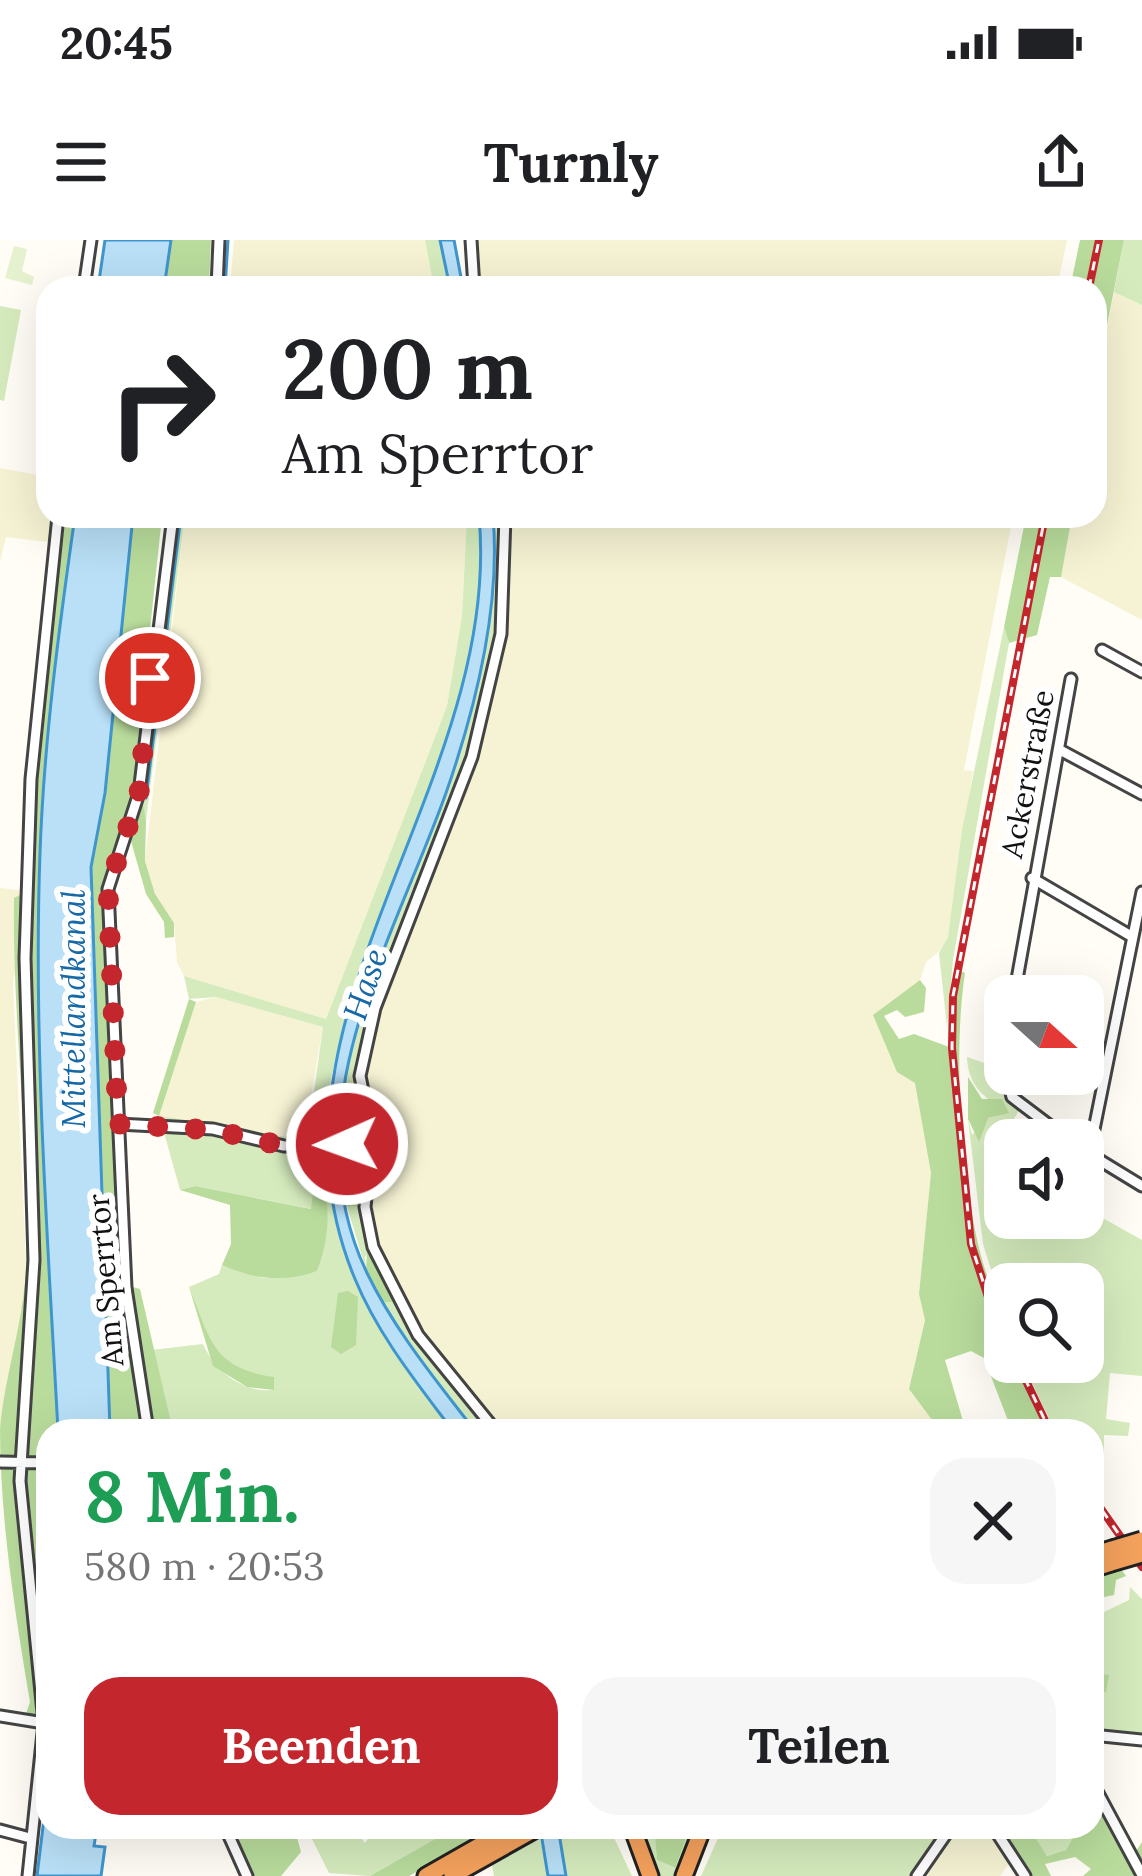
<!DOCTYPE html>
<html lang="de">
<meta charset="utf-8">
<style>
body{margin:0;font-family:Lora,serif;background:#f6f6f6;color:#202124;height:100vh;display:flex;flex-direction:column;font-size:45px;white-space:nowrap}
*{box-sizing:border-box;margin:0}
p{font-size:39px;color:#757577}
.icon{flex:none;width:66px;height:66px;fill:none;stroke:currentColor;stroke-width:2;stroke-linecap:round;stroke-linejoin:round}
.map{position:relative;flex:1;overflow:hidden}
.drawer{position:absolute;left:36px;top:1179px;width:1068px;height:420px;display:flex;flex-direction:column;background:#fff;border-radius:36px;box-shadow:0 12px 48px #0002}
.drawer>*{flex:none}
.banner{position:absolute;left:36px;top:36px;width:1071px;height:252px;border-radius:36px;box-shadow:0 12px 48px #0002;background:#fff;color:#202124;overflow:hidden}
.needle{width:78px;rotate:111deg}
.fabs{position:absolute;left:984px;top:735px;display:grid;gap:24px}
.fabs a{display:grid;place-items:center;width:120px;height:120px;border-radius:24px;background:#fff;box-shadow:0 12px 48px #0002;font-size:60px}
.pin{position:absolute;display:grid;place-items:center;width:102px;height:102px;color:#fff;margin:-51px;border:6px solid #fff;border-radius:50%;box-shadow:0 3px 12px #0007}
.me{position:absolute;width:132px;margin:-66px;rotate:268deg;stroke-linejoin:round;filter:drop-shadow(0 0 9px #0008)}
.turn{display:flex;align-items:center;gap:42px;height:252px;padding:0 48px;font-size:54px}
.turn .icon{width:156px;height:156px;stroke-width:2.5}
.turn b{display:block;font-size:84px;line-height:102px}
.round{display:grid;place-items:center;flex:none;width:126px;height:126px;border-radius:36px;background:#f6f6f6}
.headline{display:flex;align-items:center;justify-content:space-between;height:204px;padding:0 48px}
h1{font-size:72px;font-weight:700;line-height:90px;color:#1e9e55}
.button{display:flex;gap:24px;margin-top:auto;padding:24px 48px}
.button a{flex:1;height:138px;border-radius:36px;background:#c4262e;color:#fff;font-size:48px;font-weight:700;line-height:138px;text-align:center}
.button a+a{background:#f6f6f6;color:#202124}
.status{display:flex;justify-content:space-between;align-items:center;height:84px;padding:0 60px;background:#fff;direction:ltr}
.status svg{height:33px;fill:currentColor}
header{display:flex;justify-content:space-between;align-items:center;height:156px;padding:0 48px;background:#fff;font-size:54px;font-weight:700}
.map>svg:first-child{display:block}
</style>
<div class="status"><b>20:45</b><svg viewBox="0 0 49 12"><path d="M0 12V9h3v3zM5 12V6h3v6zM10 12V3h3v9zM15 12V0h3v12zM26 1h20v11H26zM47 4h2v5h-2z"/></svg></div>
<header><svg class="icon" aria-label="menu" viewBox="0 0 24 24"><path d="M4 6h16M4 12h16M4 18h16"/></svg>Turnly<svg class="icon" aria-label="share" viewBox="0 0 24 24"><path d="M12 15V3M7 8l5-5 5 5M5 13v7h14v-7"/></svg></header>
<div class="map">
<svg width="1142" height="1636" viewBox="0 0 1142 1636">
<rect width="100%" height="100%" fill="#fffdf5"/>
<path fill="#f6f3d4" d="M 234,0 L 425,0 L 434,48 L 230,48 Z
M 474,0 L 1067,0 L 1057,48 L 476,48 Z
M 1114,52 L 1142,65 L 1142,380 L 1061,337 L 1072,276 L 1095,276 L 1095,149 Z
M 0,228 L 48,237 L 48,276 L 58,276 L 55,303 L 6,297 L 0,322 Z
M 185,276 L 467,276 L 462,376 L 447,466 L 326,779 L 184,736 L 177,722 L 174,683 L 155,655 L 145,621 Z
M 508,276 L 1013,276 L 964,530 L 973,531 L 948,697 L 943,708 L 926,722 L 920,740 L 873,775 L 915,842 L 927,884 L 931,933 L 919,1054 L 925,1079 L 909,1149 L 932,1180 L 933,1191 L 496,1191 L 418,1095 L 367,988 L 360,836 L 364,806 L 473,525 L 503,394 Z
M 0,648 L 28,651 L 13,743 L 26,1021 L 22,1081 L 0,1188 Z
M 216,757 L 323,787 L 304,895 L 271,898 L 159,876 L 196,762 Z
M 951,1587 L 993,1587 L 1012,1619 L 1000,1636 L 917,1636 Z"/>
<path fill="#d5ebbd" d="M 425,0 L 440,0 L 450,48 L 434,48 Z
M 1124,0 L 1142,0 L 1142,65 L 1114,52 Z
M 0,66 L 21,70 L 4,161 L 0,160 Z
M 177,276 L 185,276 L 146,580 L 141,553 Z
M 467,276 L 479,276 C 492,413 434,548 385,673 C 356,745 325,821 326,901 L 274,904 L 161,882 L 159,876 C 207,882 256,901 304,895 L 309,887 L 323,787 L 216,757 L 189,759 L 184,736 L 326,779 L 447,466 L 462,376 Z
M 493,276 L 502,276 C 500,315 502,357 497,396 C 490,450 472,504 455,556 C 427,642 349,773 358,860 L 349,860 L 339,879 C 366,672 512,492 493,276 Z
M 1004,387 L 1009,403 L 953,720 L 947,787 L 939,713 L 948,697 L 962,590 Z
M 967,817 L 999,828 L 1004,857 L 1020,869 L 997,907 L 1005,914 L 1005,934 L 992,956 L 993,962 L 1005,964 L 1005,978 L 1083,978 L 1083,967 L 1142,1000 L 1142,1136 L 1110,1133 L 1106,1179 L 1130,1183 L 1128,1196 L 1104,1195 L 1104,1217 L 1092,1215 L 1092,1191 L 1055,1191 L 1022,1122 L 1083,1122 L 1083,1044 L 1005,1044 L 1005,1074 L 983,1004 L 968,879 L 972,895 L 988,878 L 1008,872 C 984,858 968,846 967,817 Z
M 163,889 C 222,894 265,912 326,908 C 333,1020 387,1103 453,1191 L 173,1191 L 151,1110 L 203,1104 C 215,1131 242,1153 274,1150 L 263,1135 C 216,1137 203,1082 189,1047 L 219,1034 L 222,1025 L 264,1038 L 317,1031 C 321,1002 335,961 315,938 L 312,969 L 195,946 L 180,950 Z
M 347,966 L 365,967 L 373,1007 L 365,1017 L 366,1030 Z
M 397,1056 L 418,1095 L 496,1191 L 475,1191 L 403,1098 L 383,1062 Z
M 1130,1347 L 1142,1359 L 1142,1500 L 1092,1495 L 1096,1452 L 1108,1435 L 1095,1434 L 1098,1375 L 1129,1360 Z
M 306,1587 L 352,1587 L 365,1603 L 377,1587 L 456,1587 L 370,1636 L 329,1633 Z
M 558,1587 L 609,1587 L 632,1636 L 566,1636 Z
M 632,1587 L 654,1587 L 657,1620 L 674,1628 L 690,1587 L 703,1587 L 684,1636 L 650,1636 Z
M 723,1587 L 951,1587 L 917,1636 L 701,1636 Z
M 1029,1587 L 1079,1587 L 1066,1610 L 1047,1616 Z
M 540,1598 L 548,1636 L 494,1636 L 492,1625 Z"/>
<path fill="#b9dc9c" d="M 171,0 L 211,0 L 209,48 L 164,48 Z
M 1080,0 L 1124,0 L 1095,145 L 1095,48 L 1070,48 Z
M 58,276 L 75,276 L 39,617 L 58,1191 L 48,1191 L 48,1484 L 24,1480 L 30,1462 C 15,1373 0,1279 0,1189 C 5,1133 24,1082 26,1025 C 30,903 12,780 14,658 L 28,651 L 31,539 Z
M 133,276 L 162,276 L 136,522 L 146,580 L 145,621 L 155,654 L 174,683 L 174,697 L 165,698 L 164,682 L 146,654 L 131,601 L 121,595 L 104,661 L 122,1044 L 140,1049 L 173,1191 L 110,1191 L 105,1116 L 114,1114 L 113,1078 L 103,1077 L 91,627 L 105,553 Z
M 1026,276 L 1072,276 L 1061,337 L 1050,337 L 1037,395 L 1009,403 L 1004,387 Z
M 958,730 L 965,733 C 953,813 961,925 978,1004 C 988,1046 1005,1079 1005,1122 L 1017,1122 L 1050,1191 L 1012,1191 L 984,1118 L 971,1111 L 945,1120 L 966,1191 L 933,1191 L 932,1180 L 909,1149 L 925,1080 L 919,1054 L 931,933 L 915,843 L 897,832 L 873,775 L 920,740 L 926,748 L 924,772 L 905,777 L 897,770 L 884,776 L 899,799 L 914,794 L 952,808 Z
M 189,759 L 196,762 L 159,876 L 153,873 Z
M 968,837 L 982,859 L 1002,859 L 1009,873 L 988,878 L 979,902 L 968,879 Z
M 364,858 L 372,896 L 365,967 L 347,966 L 339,879 Z
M 315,937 L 322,937 C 331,970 329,1000 317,1031 C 284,1043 253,1039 222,1025 L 231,1004 L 230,965 L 180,950 L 195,946 L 311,969 Z
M 373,1007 L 397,1056 L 393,1062 L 383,1062 L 366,1030 L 367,1011 Z
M 189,1047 C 211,1100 212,1128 274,1137 L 274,1150 L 247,1147 L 213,1126 Z
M 348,1051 L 358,1057 L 356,1105 L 341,1114 L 331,1107 L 338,1053 Z
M 1116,1322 L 1126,1336 L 1116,1340 L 1114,1355 L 1095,1359 L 1095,1433 L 1109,1435 L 1106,1452 L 1097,1452 L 1092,1468 L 1092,1328 Z
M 1092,1542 L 1132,1617 L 1142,1602 L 1142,1636 L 1083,1636 L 1091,1629 L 1075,1617 L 1045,1624 L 1051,1636 L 1025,1636 L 994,1587 L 1029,1587 L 1047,1616 L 1066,1610 L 1079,1587 L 1092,1587 Z
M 276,1587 L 294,1587 L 301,1612 L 281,1636 L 252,1636 L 235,1601 Z
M 456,1587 L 476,1587 L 484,1594 L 409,1636 L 370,1636 Z
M 654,1587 L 690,1587 L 675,1628 L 657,1620 Z"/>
<path fill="#e6f2cf" d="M 14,6 L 27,9 L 22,31 L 34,37 L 32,45 L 5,38 Z"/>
<path fill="#b9e0f7" stroke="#3f96cf" stroke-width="3" d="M 105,0 L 171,0 L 164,48 L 98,48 Z
M 440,0 L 454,0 L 463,48 L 450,48 Z
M 75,276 L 133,276 L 105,553 L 91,627 L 110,1191 L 58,1191 C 48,1003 33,801 40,613 C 44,500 59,388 75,276 Z
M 479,276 L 493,276 C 501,368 476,467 446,553 C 392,704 289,870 367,1033 C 395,1091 436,1140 475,1191 L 453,1191 C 417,1143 378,1095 355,1039 C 246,780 504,544 479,276 Z
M 48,1546 L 48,1587 L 97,1587 L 94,1606 L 105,1607 L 101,1636 L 37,1636 Z
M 540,1587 L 558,1587 L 566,1636 L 548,1636 Z"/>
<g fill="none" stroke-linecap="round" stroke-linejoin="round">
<path stroke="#3f96cf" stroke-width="3" d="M 225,48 L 228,0
M 146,558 L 181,276"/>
<defs>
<path id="street" d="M 471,0 L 474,48
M 84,48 L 91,0
M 217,48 L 219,0
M 1102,410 L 1142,432
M 1060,510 L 1142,554
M 1032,638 L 1131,696
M 1014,756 L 1071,439
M 1006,834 L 1012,857 L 1069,900
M 118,884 L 213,889 L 284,906 L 373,906
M 1083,910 L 1142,946
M 1089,914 L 1142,652
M 148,1191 L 126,1048 L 108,649 L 139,553 L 173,276
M 496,1191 L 418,1095 L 373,1007 L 365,967 L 372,896 L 360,836 L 375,768 L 472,517 L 501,394 L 505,276
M 0,1222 L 48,1223
M 0,1476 L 44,1483
M 1092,1495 L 1142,1500
M 1092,1542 L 1142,1635
M 225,1587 L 247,1636
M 993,1587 L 1025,1636
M 0,1590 L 30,1598
M 28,1636 L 44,1483 L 20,1241 L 34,1020 L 25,718 L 31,539 L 58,276
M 917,1636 L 951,1587"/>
<path id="highway" d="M 1092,1315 L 1112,1309
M 1092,1329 L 1111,1323
M 632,1587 L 650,1636
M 426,1636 L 512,1587
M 452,1636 L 539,1587
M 684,1636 L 703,1587"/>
</defs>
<use href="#street" stroke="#444" stroke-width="15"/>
<use href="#highway" stroke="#222" stroke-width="21"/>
<use href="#street" stroke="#fff" stroke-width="9"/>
<use href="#highway" stroke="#f5a25d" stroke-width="15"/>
<defs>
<path id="rail" d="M 1089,48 L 1099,0
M 1005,1110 L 971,1004 L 952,808 L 953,756 L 1045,276
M 1017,1122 L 1050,1191
M 1092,1256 L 1142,1327"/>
</defs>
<use href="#rail" stroke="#c4262e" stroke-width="8"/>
<use href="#rail" stroke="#fff" stroke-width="3" stroke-dasharray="9" stroke-linecap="butt"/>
<defs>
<path id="highway-bridge" d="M 1112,1309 L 1142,1300
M 1111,1323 L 1142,1314"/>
</defs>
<use href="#highway-bridge" stroke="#222" stroke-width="21" stroke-linecap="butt"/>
<use href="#highway-bridge" stroke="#f5a25d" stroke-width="15"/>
</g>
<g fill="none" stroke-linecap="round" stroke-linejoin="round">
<path stroke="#c4262e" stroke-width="21" stroke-dasharray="0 37.8" d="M 150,438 L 139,553 L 108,649 L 118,884 L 213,890 L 284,906 L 347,904"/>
</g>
<g text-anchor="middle" stroke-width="12" stroke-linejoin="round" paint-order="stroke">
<g font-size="30" fill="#111" stroke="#fff">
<text transform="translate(1028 534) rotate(-79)" y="10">Ackerstraße</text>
<text transform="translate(106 1040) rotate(-95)" y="10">Am Sperrtor</text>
</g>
<g font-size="33" font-style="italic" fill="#1768a6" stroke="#fff">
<text transform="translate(365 744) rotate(-71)" y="12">Hase</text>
<text transform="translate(73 769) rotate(-90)" y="12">Mittellandkanal</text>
</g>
</g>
</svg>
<div class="fabs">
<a><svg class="needle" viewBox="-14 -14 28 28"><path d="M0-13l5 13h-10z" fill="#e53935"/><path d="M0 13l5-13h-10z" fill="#757577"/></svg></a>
<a><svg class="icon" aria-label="sound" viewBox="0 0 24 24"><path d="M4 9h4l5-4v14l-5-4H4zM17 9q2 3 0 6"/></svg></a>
<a><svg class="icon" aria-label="search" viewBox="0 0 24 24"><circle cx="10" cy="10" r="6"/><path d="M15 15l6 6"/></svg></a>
</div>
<div class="pin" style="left:150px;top:438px;background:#d93025"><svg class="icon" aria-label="arrive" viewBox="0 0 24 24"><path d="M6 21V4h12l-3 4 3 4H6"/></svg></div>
<svg class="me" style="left:347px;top:904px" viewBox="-20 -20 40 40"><circle r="17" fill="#c4262e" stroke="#fff" stroke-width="3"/><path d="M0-11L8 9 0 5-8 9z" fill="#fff"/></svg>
<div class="banner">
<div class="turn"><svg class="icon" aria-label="right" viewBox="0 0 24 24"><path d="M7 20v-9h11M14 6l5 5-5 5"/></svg><div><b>200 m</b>Am Sperrtor</div></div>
</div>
<section class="drawer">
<div class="headline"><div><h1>8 Min.</h1><p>580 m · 20:53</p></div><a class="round"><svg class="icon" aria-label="close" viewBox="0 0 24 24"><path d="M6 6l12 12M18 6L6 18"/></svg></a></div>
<div class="button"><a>Beenden</a><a>Teilen</a></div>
</section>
</div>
